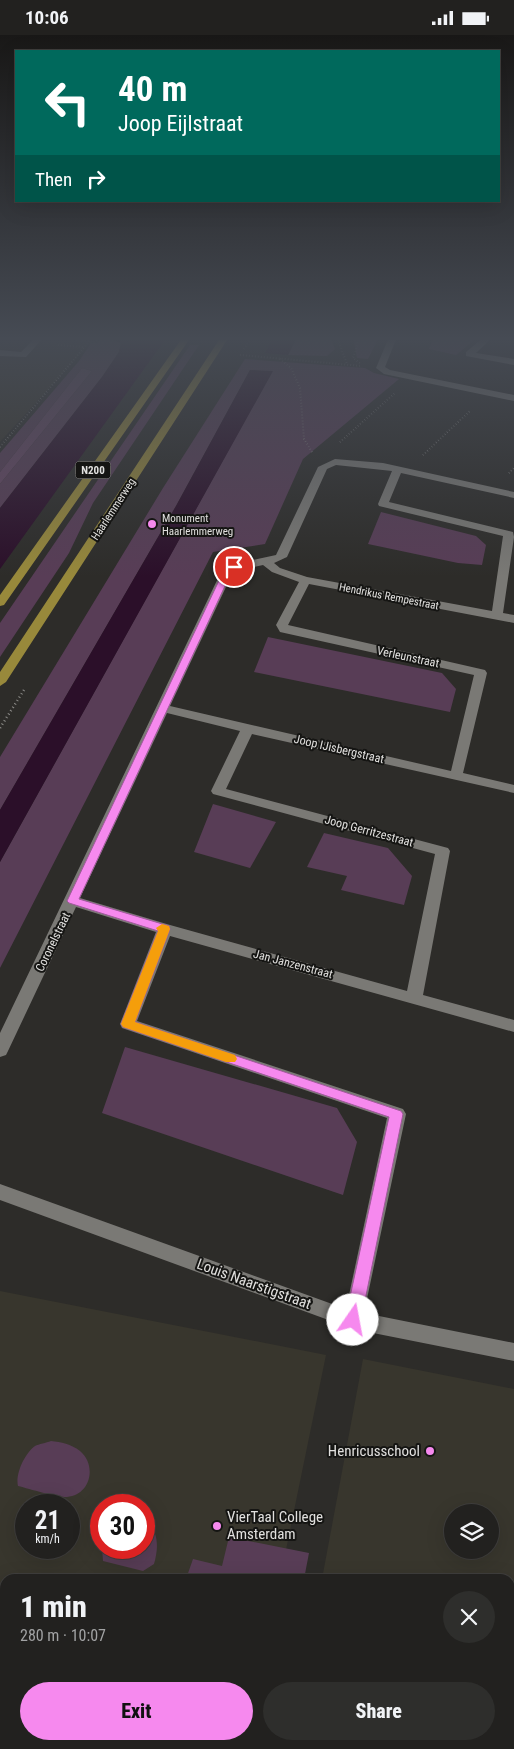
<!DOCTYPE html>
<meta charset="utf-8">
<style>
body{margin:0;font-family:"Roboto Condensed",sans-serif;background:#2e2e2c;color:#f1f3f6;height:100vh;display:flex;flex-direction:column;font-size:19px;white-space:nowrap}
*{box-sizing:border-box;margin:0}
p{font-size:16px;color:#a2a3a4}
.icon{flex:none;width:28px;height:28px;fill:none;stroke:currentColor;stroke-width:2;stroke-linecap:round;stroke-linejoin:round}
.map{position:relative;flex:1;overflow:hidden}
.sheet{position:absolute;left:0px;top:1539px;width:515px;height:176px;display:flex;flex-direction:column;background:#22211f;border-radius:15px 15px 0 0;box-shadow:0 5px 20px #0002,0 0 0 1px #3f3e3d}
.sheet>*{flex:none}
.hud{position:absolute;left:15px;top:15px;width:485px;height:152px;border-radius:0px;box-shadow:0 5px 20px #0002,0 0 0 1px #3f3e3d;background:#00695c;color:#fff;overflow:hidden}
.fabs{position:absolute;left:444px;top:1469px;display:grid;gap:10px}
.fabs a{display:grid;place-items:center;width:55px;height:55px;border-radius:50%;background:#22211f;box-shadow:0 5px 20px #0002,0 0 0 1px #3f3e3d;font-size:25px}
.speed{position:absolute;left:15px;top:1459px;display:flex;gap:10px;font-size:25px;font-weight:700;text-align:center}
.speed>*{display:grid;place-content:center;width:65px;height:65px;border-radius:50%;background:#22211f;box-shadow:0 5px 20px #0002,0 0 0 1px #3f3e3d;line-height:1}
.speed small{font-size:12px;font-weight:400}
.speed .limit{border:8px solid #d22;background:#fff;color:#111}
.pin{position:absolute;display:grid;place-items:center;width:42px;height:42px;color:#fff;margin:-21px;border:2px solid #fff;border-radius:50%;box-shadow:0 1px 5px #0007}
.me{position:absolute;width:55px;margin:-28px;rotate:12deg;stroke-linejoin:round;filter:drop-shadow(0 0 4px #0008)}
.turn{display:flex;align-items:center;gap:18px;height:105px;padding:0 20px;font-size:22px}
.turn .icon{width:65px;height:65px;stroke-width:2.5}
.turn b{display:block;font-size:35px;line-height:42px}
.then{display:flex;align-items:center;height:48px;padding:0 20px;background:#0003;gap:10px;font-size:19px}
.round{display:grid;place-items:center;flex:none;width:52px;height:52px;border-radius:26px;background:#2e2e2c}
.overview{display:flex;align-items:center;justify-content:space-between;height:85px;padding:0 20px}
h1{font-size:30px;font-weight:800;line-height:38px}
.cta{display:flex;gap:10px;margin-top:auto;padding:10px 20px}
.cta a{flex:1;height:58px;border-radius:30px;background:#f689ee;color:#111;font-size:20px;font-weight:800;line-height:58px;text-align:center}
.cta a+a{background:#2e2e2c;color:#f1f3f6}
.status{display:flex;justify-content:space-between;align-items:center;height:35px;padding:0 25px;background:#22211f;direction:ltr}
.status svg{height:14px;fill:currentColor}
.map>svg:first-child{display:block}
</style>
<div class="status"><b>10:06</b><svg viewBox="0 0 49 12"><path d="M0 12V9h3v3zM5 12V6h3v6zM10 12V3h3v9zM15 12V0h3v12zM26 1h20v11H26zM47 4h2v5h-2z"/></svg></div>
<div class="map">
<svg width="514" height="1714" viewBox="0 0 514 1714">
<rect width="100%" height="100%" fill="#2d2c29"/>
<path fill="#38362d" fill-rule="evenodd" d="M 0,302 L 96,302 L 0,407 Z
M 0,1256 L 326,1320 L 280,1544 L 5,1544 L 5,1710 L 245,1710 L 244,1714 L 0,1714 ZM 26,1470 L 69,1470 L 69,1512 L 26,1512 ZM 101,1470 L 144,1470 L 144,1512 L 101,1512 Z
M 363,1324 L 514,1354 L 514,1609 L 510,1608 L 510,1544 L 322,1544 ZM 452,1478 L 490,1478 L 490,1515 L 452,1515 Z"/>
<path fill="#583d56" d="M 102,302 L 110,302 L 109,303 L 121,307 L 119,317 L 102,342 L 0,473 L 0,449 L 92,336 L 82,333 L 0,437 L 0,418 L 79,326 L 91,308 L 97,308 Z
M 297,302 L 330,302 L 335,314 L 327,321 L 288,320 Z
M 353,302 L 379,302 L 368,324 L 357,323 Z
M 434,302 L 478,302 L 456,320 L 429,314 Z
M 190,310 L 199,310 L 93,468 L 69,518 L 0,622 L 0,588 Z
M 245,324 L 365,333 L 374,338 L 399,344 L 303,424 L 265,509 L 213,517 L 0,933 L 0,827 L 272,337 L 250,335 L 176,471 L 0,775 L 0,722 L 163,453 Z
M 381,477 L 476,501 L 486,510 L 482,530 L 458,528 L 368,509 Z
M 268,602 L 442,638 L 456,654 L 450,677 L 254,637 Z
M 213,769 L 276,787 L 250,833 L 194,817 Z
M 324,798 L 388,813 L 412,841 L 404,870 L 341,855 L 347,841 L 307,832 Z
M 125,1012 L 337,1073 L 357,1107 L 343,1160 L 102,1078 Z
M 51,1406 C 61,1407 71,1409 80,1416 C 97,1430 91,1460 67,1462 C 56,1462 30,1454 18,1451 C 15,1439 25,1418 35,1411 C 39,1409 46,1408 51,1406 Z
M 144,1488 L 150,1489 C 159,1501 158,1515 154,1529 L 143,1536 L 103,1526 L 102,1513 L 144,1512 Z
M 229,1502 L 309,1518 L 304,1544 L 186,1544 L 193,1524 L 222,1531 Z
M 0,1578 L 5,1579 L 5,1652 L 0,1651 Z"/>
<path fill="#664663" d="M 82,333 L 92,336 L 0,449 L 0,437 Z"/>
<path fill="#2b0f29" d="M 110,302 L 167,302 L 0,534 L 0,473 L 102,342 L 119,317 L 121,308 L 110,304 Z
M 274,302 L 297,302 L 288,320 L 265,318 Z
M 250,335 L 273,336 L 0,827 L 0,775 L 176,471 Z"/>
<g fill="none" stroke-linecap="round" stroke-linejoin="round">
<path stroke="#8c8b88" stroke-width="2" stroke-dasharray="0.5 2.5" stroke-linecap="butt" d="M 137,302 L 161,304
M 337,302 L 347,329
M 358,302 L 359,306 L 353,323 L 361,329
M 58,303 L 95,307 L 100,302
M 58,310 L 83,312
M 244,314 L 252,302
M 240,320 L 362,331
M 280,324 L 291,333 L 300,353 L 304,404 L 312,417
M 340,407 L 395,358
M 0,412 L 93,302
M 423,420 L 471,375
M 509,438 L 514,433"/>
<path stroke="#8c8b88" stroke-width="2.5" stroke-dasharray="1 3" stroke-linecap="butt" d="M 0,693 L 24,655"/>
<path fill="#7a7975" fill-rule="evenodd" d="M 36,302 L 44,302 L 26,322 L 0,321 L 0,315 L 21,317 Z
M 389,302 L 397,302 L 385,332 L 390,335 L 514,360 L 514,366 L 384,339 L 376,333 Z
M 484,302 L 493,302 L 476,318 L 514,324 L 514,330 L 466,321 L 466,317 Z
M 335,424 L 383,428 L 514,457 L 514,463 L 401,438 L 389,467 L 513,497 L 514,502 L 503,578 L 514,580 L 514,588 L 309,549 L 288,590 L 485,635 L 487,638 L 463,738 L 514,750 L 514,758 L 252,699 L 226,754 L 448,813 L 450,816 L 423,960 L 514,985 L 514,997 L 170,901 L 137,986 L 403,1074 L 406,1079 L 364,1278 L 514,1308 L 514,1326 L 353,1294 L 0,1165 L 0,1149 L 346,1274 L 387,1083 L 122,993 L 120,989 L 156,897 L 76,872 L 8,1016 L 6,1020 L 0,1022 L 0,998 L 222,535 L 230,530 L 276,520 L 318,432 ZM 336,430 L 392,436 L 378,469 L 379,471 L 503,501 L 492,576 L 307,542 L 280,533 L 274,528 L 287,522 L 327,434 ZM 263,530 L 272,537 L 299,547 L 276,590 L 280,597 L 474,640 L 451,736 L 170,671 L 233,537 ZM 167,678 L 240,696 L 211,756 L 213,759 L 435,819 L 407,956 L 170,890 L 80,863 Z"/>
<path fill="#98893b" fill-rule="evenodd" d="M 183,302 L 191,302 L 4,570 L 0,571 L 0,560 Z
M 221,302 L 229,302 L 6,647 L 0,651 L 0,637 Z"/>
</g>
<linearGradient id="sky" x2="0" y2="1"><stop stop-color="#191817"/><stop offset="0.56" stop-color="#464b54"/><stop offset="1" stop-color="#464b54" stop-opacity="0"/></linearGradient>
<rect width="514" height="542" fill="url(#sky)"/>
<path fill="#f689ee" stroke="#a0599b" d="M 234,529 L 239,532 L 232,536 L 79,864 L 169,891 L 170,894 L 135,987 L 401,1076 L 403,1079 L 361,1285 L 358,1290 L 353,1292 L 348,1290 L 345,1285 L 389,1082 L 123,992 L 121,989 L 158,896 L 69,868 L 67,866 L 224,535 Z"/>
<path fill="#f59e0b" d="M 162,889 L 169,891 L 170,894 L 135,987 L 235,1020 L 237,1024 L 235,1027 L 226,1027 L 123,992 L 121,989 L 158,896 L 156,893 Z"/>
<g fill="#f689ee" stroke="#151513" stroke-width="2">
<circle cx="152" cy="489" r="5"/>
<circle cx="430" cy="1416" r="5"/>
<circle cx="217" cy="1491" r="5"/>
</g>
<g text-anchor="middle" stroke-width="4" stroke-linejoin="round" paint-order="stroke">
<rect fill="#151513" stroke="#a4a3a1" stroke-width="1" x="75.5" y="426.5" width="35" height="17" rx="4"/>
<g font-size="11" font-weight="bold" fill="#e1e0de">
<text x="93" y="439">N200</text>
</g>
<g font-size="11" fill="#e1e0de" stroke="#151513">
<text transform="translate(113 474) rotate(-57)" y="4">Haarlemmerweg</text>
<text transform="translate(389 561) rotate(11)" y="4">Hendrikus Rempestraat</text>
</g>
<g font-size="11" fill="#e1e0de" stroke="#151513" text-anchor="start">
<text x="162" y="487">Monument<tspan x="162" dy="13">Haarlemmerweg</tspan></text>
</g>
<g font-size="12" fill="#e1e0de" stroke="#151513">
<text transform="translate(408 622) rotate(12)" y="4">Verleunstraat</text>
<text transform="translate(339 714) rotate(13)" y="4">Joop IJisbergstraat</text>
<text transform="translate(369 796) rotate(15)" y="4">Joop Gerritzestraat</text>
<text transform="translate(53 907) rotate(-64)" y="4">Coronelstraat</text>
<text transform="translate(293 929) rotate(15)" y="4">Jan Janzenstraat</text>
</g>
<g font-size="15" fill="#e1e0de" stroke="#151513">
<text transform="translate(254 1249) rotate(20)" y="5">Louis Naarstigstraat</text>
</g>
<g font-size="15" fill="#e1e0de" stroke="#151513" text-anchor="end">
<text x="420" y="1421">Henricusschool</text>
<text x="227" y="1487" text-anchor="start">VierTaal College<tspan x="227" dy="17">Amsterdam</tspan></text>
</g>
</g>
</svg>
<div class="fabs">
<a><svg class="icon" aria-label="layers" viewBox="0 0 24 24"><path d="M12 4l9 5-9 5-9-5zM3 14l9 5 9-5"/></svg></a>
</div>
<div class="speed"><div>21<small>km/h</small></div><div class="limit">30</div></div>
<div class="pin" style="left:234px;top:532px;background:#d93025"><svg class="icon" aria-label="arrive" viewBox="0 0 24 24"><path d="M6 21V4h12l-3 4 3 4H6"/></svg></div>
<svg class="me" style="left:353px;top:1285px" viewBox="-20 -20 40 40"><circle r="19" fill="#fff"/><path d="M0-13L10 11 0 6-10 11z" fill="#f689ee"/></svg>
<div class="hud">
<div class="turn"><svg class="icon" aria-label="left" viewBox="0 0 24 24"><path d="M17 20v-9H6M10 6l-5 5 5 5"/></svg><div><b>40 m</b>Joop Eijlstraat</div></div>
<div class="then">Then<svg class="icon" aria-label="right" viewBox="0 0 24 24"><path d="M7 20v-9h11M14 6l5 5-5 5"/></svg></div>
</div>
<section class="sheet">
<div class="overview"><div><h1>1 min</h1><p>280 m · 10:07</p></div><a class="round"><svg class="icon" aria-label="close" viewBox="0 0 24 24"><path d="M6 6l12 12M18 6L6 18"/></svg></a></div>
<div class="cta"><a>Exit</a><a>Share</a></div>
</section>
</div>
